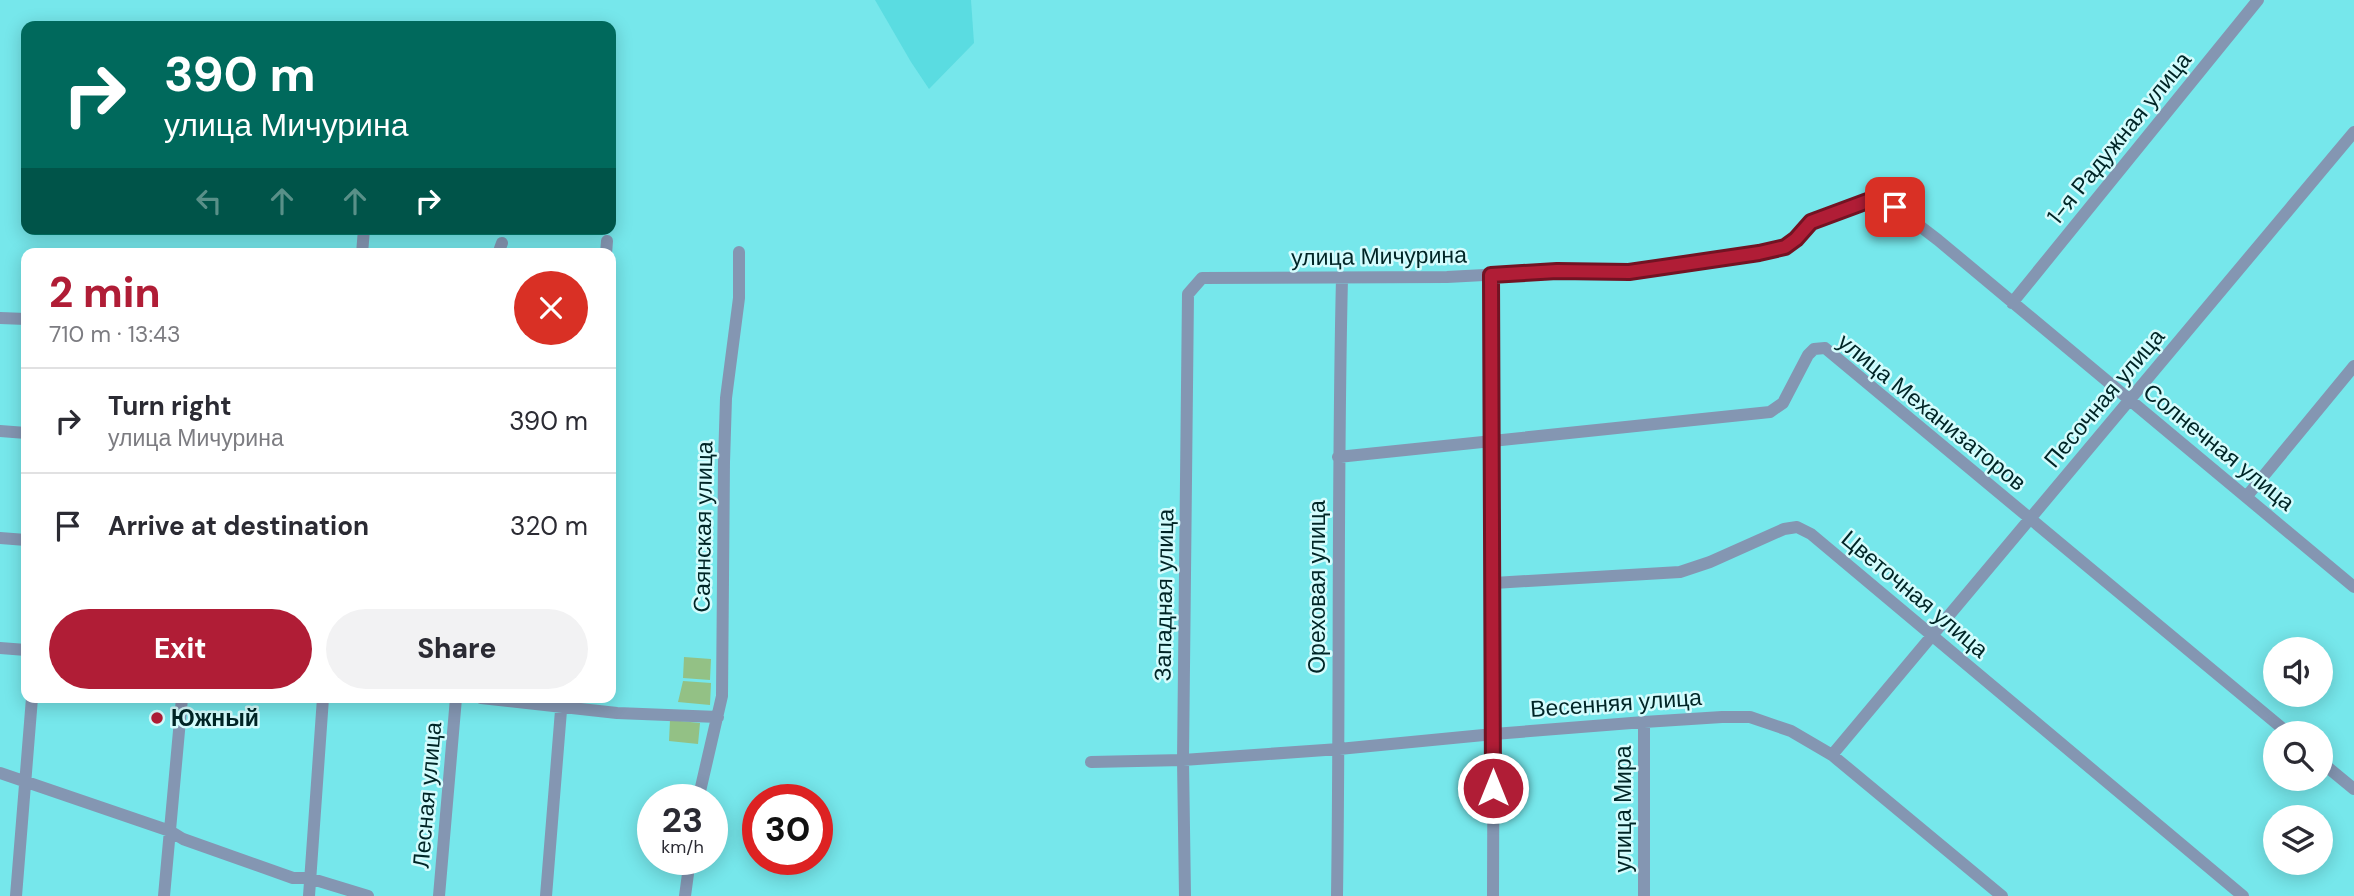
<!DOCTYPE html>
<meta charset="utf-8">
<style>
body{margin:0;font-family:"DM Sans",sans-serif;background:#f2f2f3;color:#2b2b33;height:100vh;display:flex;flex-direction:column;font-size:26px;white-space:nowrap}
*{box-sizing:border-box;margin:0}
p{font-size:23px;color:#7c7c81}
.icon{flex:none;width:38px;height:38px;fill:none;stroke:currentColor;stroke-width:2;stroke-linecap:round;stroke-linejoin:round}
.map{position:relative;flex:1;overflow:hidden}
.side{position:absolute;left:21px;top:248px;width:595px;height:455px;display:flex;flex-direction:column;background:#fff;border-radius:14px;box-shadow:0 4px 18px #0003}
.side>*{flex:none}
.banner{position:absolute;left:21px;top:21px;width:595px;height:214px;border-radius:14px;box-shadow:0 4px 18px #0003;background:#00695c;color:#fff;overflow:hidden}
.fabs{position:absolute;left:2263px;top:637px;display:grid;gap:14px}
.fabs a{display:grid;place-items:center;width:70px;height:70px;border-radius:50%;background:#fff;box-shadow:0 4px 18px #0003;font-size:35px}
.speed{position:absolute;left:637px;top:784px;display:flex;gap:14px;font-size:35px;font-weight:700;text-align:center}
.speed>*{display:grid;place-content:center;width:91px;height:91px;border-radius:50%;background:#fff;box-shadow:0 4px 18px #0003;line-height:1}
.speed small{font-size:18px;font-weight:400}
.speed .limit{border:10px solid #d22;background:#fff;color:#111}
.pin{position:absolute;display:grid;place-items:center;width:60px;height:60px;color:#fff;margin:-30px;border-radius:14px;box-shadow:0 4px 10px #0006}
.me{position:absolute;width:77px;margin:-38px;rotate:0deg;stroke-linejoin:round;filter:drop-shadow(0 0 5px #0008)}
.turn{display:flex;align-items:center;gap:24px;height:147px;padding:0 28px;font-size:32px}
.turn .icon{width:91px;height:91px;stroke-width:2.5}
.turn b{display:block;font-size:49px;line-height:60px}
.lanes{display:flex;align-items:center;height:66px;padding:0 28px;background:#0003;justify-content:center;gap:35px;direction:ltr}
.lanes .off{opacity:.35}
.round{display:grid;place-items:center;flex:none;width:74px;height:74px;border-radius:37px;background:#f2f2f3}
.headline{display:flex;align-items:center;justify-content:space-between;height:119px;padding:0 28px}
h1{font-size:42px;font-weight:800;line-height:52px;color:#b01d36}
.action{display:flex;gap:14px;margin-top:auto;padding:14px 28px}
.action a{flex:1;height:80px;border-radius:42px;background:#b01d36;color:#fff;font-size:28px;font-weight:800;line-height:80px;text-align:center}
.action a+a{background:#f2f2f3;color:#2b2b33}
ul{padding:0;list-style:none}
li{display:flex;align-items:center;gap:21px;height:105px;padding:0 28px;border-top:2px solid #e1e1e2}
li div{flex:1}
li b{display:block;font-size:26px}
li em{font-style:normal}
.map>svg:first-child{display:block}
</style>
<div class="map">
<svg width="2354" height="896" viewBox="0 0 2354 896">
<rect width="100%" height="100%" fill="#76e7eb"/>
<path fill="#5adce1" d="M 875,0 L 971,0 L 974,43 L 929,89 L 911,62 Z"/>
<path fill="#93c185" d="M 684,657 L 711,659 L 710,680 L 683,678 Z
M 683,681 L 711,683 L 710,705 L 678,702 Z
M 670,720 L 700,723 L 698,744 L 669,741 Z"/>
<g fill="none" stroke-linecap="round" stroke-linejoin="round">
<path stroke="#8496b2" stroke-width="12" d="M 362,254 L 364,229
M 498,254 L 502,243
M 606,254 L 607,241
M 1491,275 L 1494,583 L 1493,896
M 2012,303 L 2258,0
M 0,318 L 26,319
M 0,431 L 26,433
M 1338,457 L 1770,412 L 1783,403 L 1808,355 L 1814,349 L 1825,348 L 2288,733
M 2247,496 L 2354,366
M 0,538 L 26,540
M 1494,583 L 1680,572 L 1710,562 L 1784,529 L 1797,527 L 1811,534 L 2243,896
M 0,648 L 26,650
M 481,698 L 617,713 L 718,717
M 1644,722 L 1644,896
M 1832,755 L 2354,132
M 2320,761 L 2354,789
M 1091,762 L 1183,760 L 1339,749 L 1494,734 L 1644,722 L 1722,717 L 1750,717 L 1791,731 L 1832,755 L 2002,896
M 0,773 L 170,831 L 183,839 L 293,878 L 309,878 L 368,896
M 698,800 L 722,696 L 724,462 L 726,398 L 739,298 L 739,252
M 16,896 L 32,698
M 164,896 L 182,698
M 309,896 L 323,698
M 439,896 L 456,698
M 546,896 L 562,698
M 685,896 L 690,859
M 1185,896 L 1183,760 L 1188,294 L 1202,278 L 1447,277 L 1557,271 L 1629,272 L 1759,253 L 1785,247 L 1796,239 L 1811,222 L 1873,199 L 1885,201 L 1895,207 L 1938,240 L 2354,587
M 1337,896 C 1340,690 1337,484 1342,278"/>
</g>
<g fill="none" stroke-linecap="round" stroke-linejoin="round">
<defs>
<path id="route" d="M 1493,788 L 1491,275 L 1557,271 L 1629,272 L 1759,253 L 1785,247 L 1796,239 L 1811,222 L 1873,199 L 1885,201 L 1895,207"/>
</defs>
<use href="#route" stroke="#721323" stroke-width="18"/>
<use href="#route" stroke="#b01d36" stroke-width="12"/>
</g>
<circle fill="#b01d36" stroke="#d4fcfd" stroke-width="2.5" cx="157" cy="718" r="7"/>
<g text-anchor="middle" stroke-width="5" stroke-linejoin="round" paint-order="stroke">
<g font-size="23" fill="#002526" stroke="#d4fcfd">
<text transform="translate(2119 138) rotate(-51)" y="8">1-я Радужная улица</text>
<text transform="translate(1379 256) rotate(-1)" y="8">улица Мичурина</text>
<text transform="translate(2104 398) rotate(-50)" y="8">Песочная улица</text>
<text transform="translate(1932 412) rotate(39)" y="8">улица Механизаторов</text>
<text transform="translate(2219 447) rotate(39)" y="8">Солнечная улица</text>
<text transform="translate(703 527) rotate(-89)" y="8">Саянская улица</text>
<text transform="translate(1317 587) rotate(-90)" y="8">Ореховая улица</text>
<text transform="translate(1915 594) rotate(40)" y="8">Цветочная улица</text>
<text transform="translate(1164 595) rotate(-89)" y="8">Западная улица</text>
<text transform="translate(1616 703) rotate(-4)" y="8">Весенняя улица</text>
<text transform="translate(427 795) rotate(-85)" y="8">Лесная улица</text>
<text transform="translate(1623 809) rotate(-90)" y="8">улица Мира</text>
</g>
<g font-size="23" font-weight="bold" fill="#002526" stroke="#d4fcfd" text-anchor="start">
<text x="171" y="726">Южный</text>
</g>
</g>
</svg>
<div class="fabs">
<a><svg class="icon" aria-label="sound" viewBox="0 0 24 24"><path d="M4 9h4l5-4v14l-5-4H4zM17 9q2 3 0 6"/></svg></a>
<a><svg class="icon" aria-label="search" viewBox="0 0 24 24"><circle cx="10" cy="10" r="6"/><path d="M15 15l6 6"/></svg></a>
<a><svg class="icon" aria-label="layers" viewBox="0 0 24 24"><path d="M12 4l9 5-9 5-9-5zM3 14l9 5 9-5"/></svg></a>
</div>
<div class="speed"><div>23<small>km/h</small></div><div class="limit">30</div></div>
<div class="pin" style="left:1895px;top:207px;background:#d93025"><svg class="icon" aria-label="arrive" viewBox="0 0 24 24"><path d="M6 21V4h12l-3 4 3 4H6"/></svg></div>
<svg class="me" style="left:1493px;top:788px" viewBox="-20 -20 40 40"><circle r="17" fill="#b01d36" stroke="#fff" stroke-width="3"/><path d="M0-11L8 9 0 5-8 9z" fill="#fff"/></svg>
<div class="banner">
<div class="turn"><svg class="icon" aria-label="right" viewBox="0 0 24 24"><path d="M7 20v-9h11M14 6l5 5-5 5"/></svg><div><b>390 m</b>улица Мичурина</div></div>
<div class="lanes"><svg class="icon off" aria-label="left" viewBox="0 0 24 24"><path d="M17 20v-9H6M10 6l-5 5 5 5"/></svg><svg class="icon off" aria-label="ahead" viewBox="0 0 24 24"><path d="M12 20V5M6 11l6-6 6 6"/></svg><svg class="icon off" aria-label="ahead" viewBox="0 0 24 24"><path d="M12 20V5M6 11l6-6 6 6"/></svg><svg class="icon" aria-label="right" viewBox="0 0 24 24"><path d="M7 20v-9h11M14 6l5 5-5 5"/></svg></div>
</div>
<section class="side">
<div class="headline"><div><h1>2 min</h1><p>710 m · 13:43</p></div><a class="round" style="background:#d93025;color:#fff"><svg class="icon" aria-label="close" viewBox="0 0 24 24"><path d="M6 6l12 12M18 6L6 18"/></svg></a></div>
<ul>
<li><svg class="icon" aria-label="right" viewBox="0 0 24 24"><path d="M7 20v-9h11M14 6l5 5-5 5"/></svg><div><b>Turn right</b><p>улица Мичурина</p></div><em>390 m</em></li>
<li><svg class="icon" aria-label="arrive" viewBox="0 0 24 24"><path d="M6 21V4h12l-3 4 3 4H6"/></svg><div><b>Arrive at destination</b></div><em>320 m</em></li>
</ul>
<div class="action"><a>Exit</a><a>Share</a></div>
</section>
</div>
